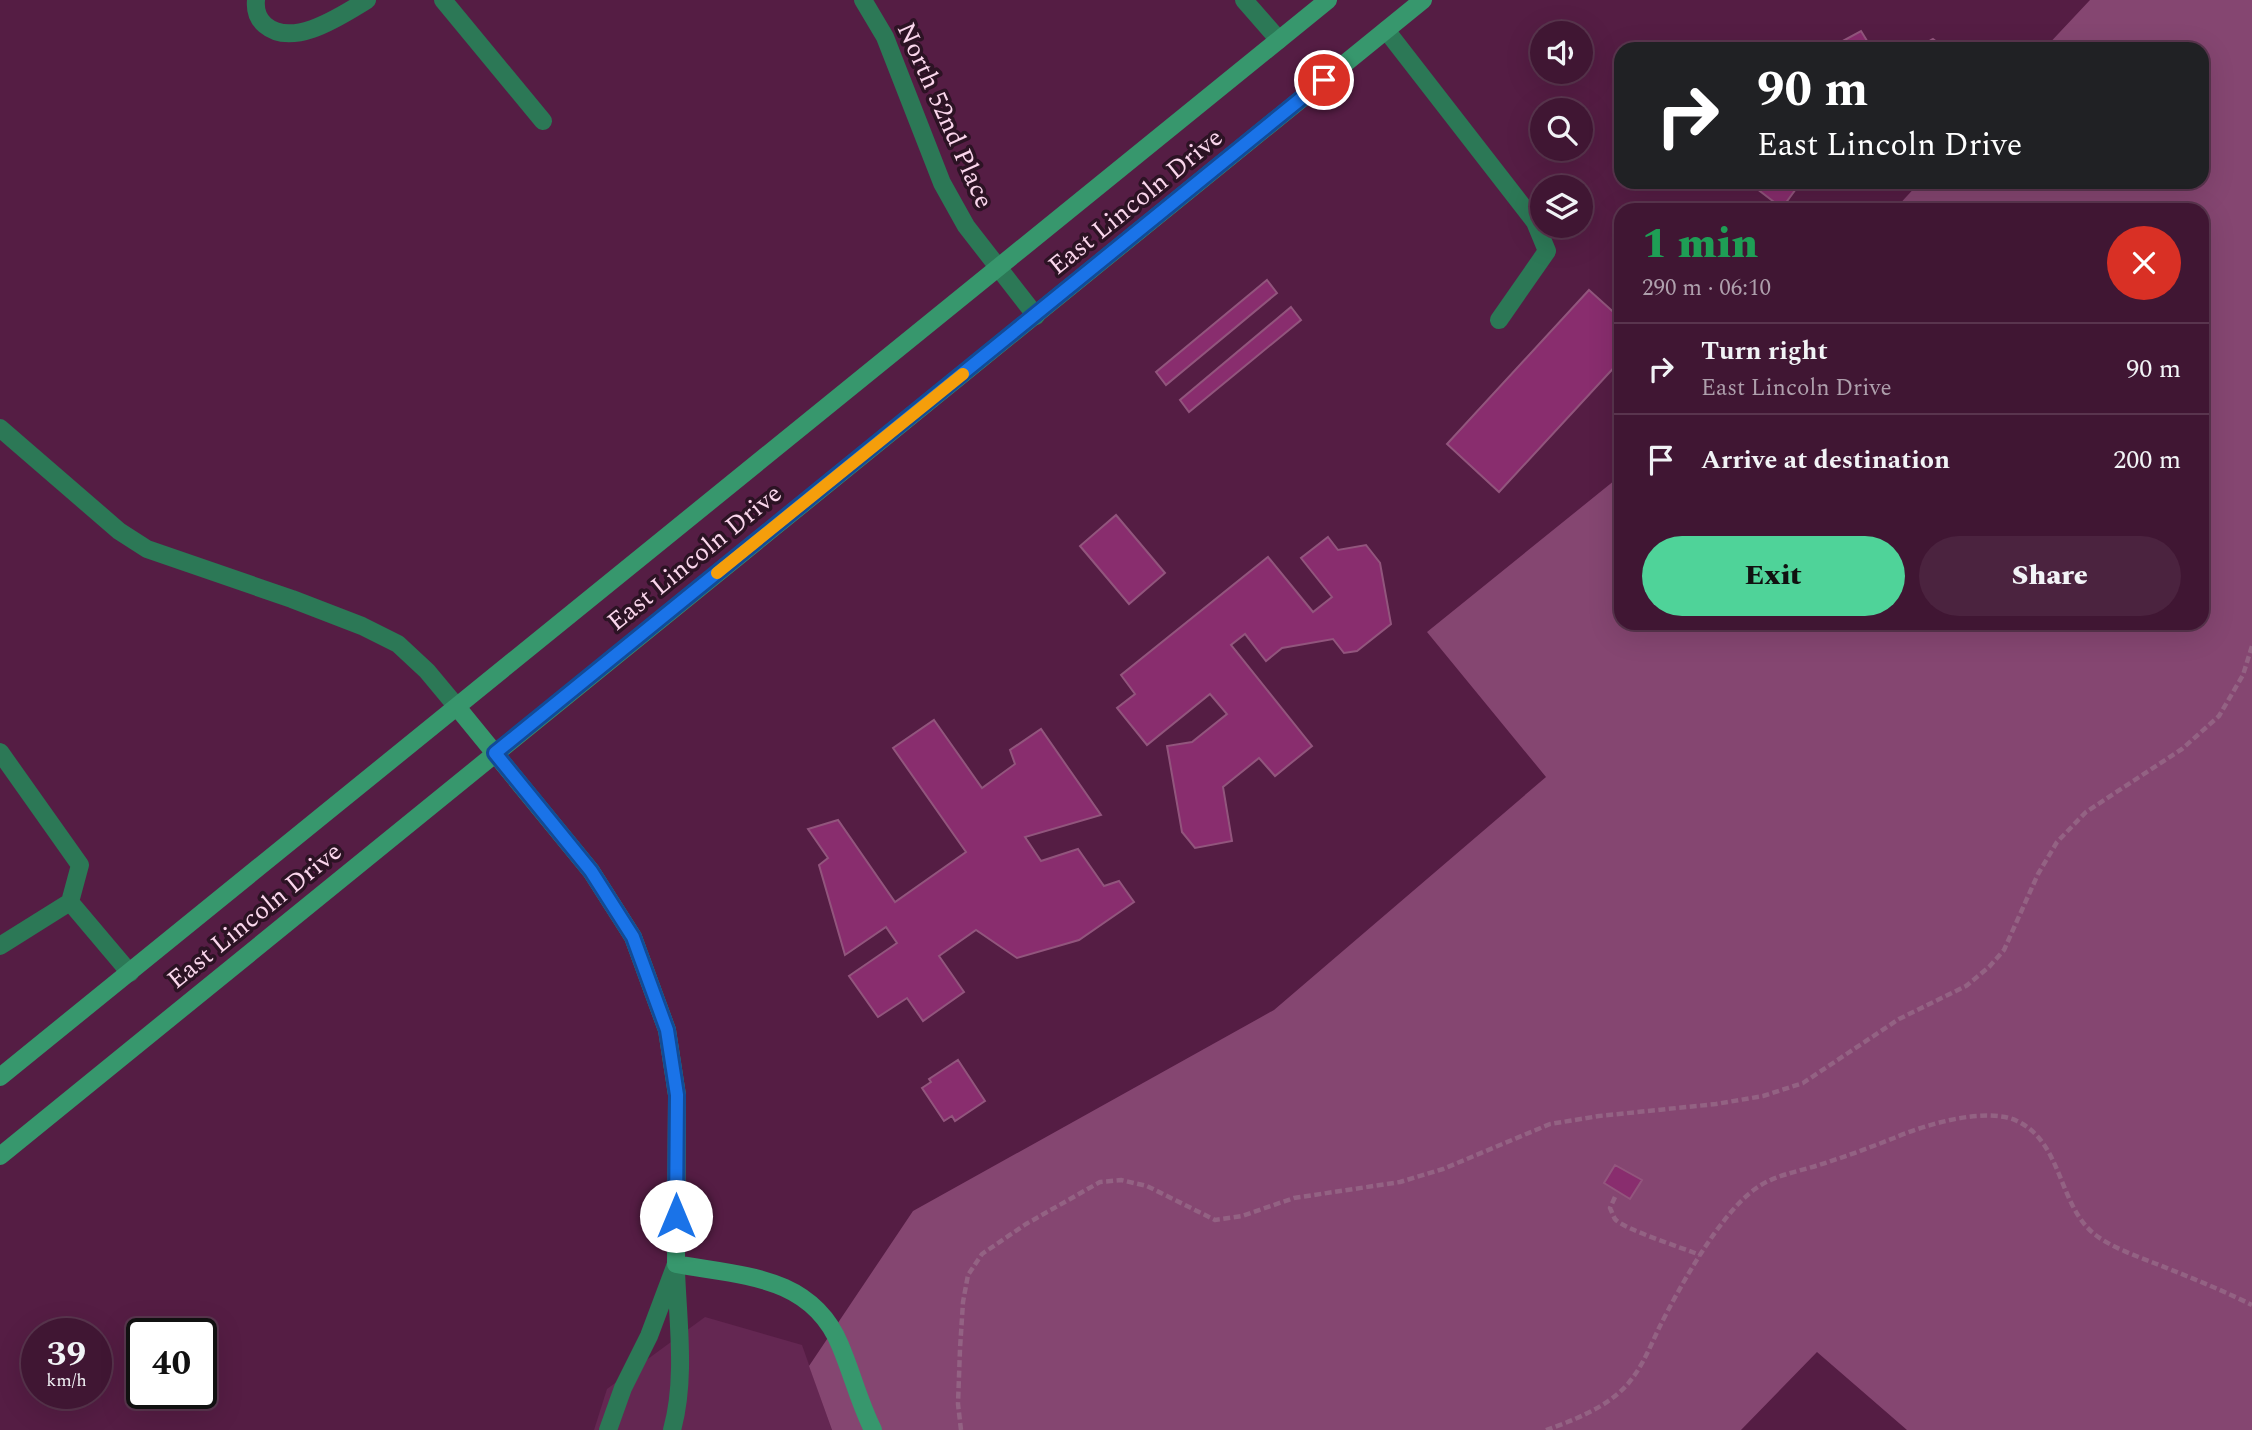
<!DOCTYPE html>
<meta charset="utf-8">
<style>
body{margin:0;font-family:Spectral,serif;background:#4b233f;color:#f1f3f6;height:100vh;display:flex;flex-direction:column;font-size:26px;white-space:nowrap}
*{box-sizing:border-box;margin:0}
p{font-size:23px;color:#ae9fac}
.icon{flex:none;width:38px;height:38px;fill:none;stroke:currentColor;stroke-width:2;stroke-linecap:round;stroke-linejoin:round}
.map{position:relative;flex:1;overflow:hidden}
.details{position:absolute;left:1614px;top:203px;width:595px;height:427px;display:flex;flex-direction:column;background:#401633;border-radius:21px;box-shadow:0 7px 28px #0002,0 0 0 2px #59354e}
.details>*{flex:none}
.banner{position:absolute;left:1614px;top:42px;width:595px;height:147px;border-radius:21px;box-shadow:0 7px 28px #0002,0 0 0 2px #59354e;background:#202124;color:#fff;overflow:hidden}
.buttons{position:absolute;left:1530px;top:21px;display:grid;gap:14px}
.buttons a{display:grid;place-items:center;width:63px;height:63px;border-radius:50%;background:#401633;box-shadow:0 7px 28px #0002,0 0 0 2px #59354e;font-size:35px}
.speed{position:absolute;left:21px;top:1318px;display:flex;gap:14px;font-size:35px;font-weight:700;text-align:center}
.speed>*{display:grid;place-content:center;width:91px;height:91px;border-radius:50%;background:#401633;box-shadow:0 7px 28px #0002,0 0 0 2px #59354e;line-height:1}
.speed small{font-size:18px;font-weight:400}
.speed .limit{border:4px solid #111;border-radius:10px;background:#fff;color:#111}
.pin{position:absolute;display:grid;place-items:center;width:60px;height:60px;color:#fff;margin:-30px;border:4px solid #fff;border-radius:50%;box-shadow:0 2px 7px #0007}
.me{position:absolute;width:77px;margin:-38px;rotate:0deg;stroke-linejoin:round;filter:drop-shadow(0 0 5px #0008)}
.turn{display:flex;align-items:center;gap:24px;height:147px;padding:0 28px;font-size:32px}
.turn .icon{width:91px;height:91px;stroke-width:2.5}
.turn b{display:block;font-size:49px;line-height:60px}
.round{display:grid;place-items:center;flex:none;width:74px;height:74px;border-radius:37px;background:#4b233f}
.headline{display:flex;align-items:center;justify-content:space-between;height:119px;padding:0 28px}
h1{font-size:42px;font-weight:800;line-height:52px;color:#1e9e55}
.primary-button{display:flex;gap:14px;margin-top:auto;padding:14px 28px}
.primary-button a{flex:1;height:80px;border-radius:42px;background:#4fd399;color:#111;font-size:28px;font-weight:800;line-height:80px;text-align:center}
.primary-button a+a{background:#4b233f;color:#f1f3f6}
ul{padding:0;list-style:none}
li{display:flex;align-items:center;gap:21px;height:91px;padding:0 28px;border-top:2px solid #59354e}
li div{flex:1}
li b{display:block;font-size:26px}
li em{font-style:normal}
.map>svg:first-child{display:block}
</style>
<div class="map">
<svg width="2252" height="1430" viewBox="0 0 2252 1430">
<rect width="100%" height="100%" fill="#551d44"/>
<path fill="#642752" d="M 705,1317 L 802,1345 L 832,1430 L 594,1430 L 607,1389 Z"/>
<path fill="#854671" d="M 2090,0 L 2252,0 L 2252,1430 L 1907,1430 L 1817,1352 L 1741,1430 L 832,1430 L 809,1366 L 913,1211 L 1274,1010 L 1546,777 L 1427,632 L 1620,476 L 1620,623 L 2202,623 L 2202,210 L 1894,210 L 1920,182 L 2202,182 L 2202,49 L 2044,49 Z"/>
<path fill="#892d6e" stroke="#92557d" stroke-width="2" d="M 1861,31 L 1872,49 L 1828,49 Z
M 1933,39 L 1946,49 L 1915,49 Z
M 1748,182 L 1801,182 L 1782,208 Z
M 1267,280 L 1277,293 L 1166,385 L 1156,372 Z
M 1589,290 L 1620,318 L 1620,361 L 1499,492 L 1447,444 Z
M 1291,307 L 1301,320 L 1189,412 L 1180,400 Z
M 1116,515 L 1165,573 L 1129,604 L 1080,546 Z
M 1328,537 L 1338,550 L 1366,545 L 1380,563 L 1391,624 L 1357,651 L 1344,653 L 1333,639 L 1282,648 L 1266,661 L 1245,634 L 1231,645 L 1312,746 L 1275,776 L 1259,758 L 1223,787 L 1232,841 L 1195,848 L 1182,832 L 1167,746 L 1192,742 L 1227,714 L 1210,694 L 1147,745 L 1117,708 L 1135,694 L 1121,675 L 1268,557 L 1313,612 L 1332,597 L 1301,558 Z
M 934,720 L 982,788 L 1015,764 L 1010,750 L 1041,729 L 1101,815 L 1025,837 L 1041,861 L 1078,849 L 1104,886 L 1119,881 L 1134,902 L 1079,940 L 1017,958 L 976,930 L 939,956 L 964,992 L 923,1021 L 907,998 L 878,1017 L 849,976 L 897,943 L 886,927 L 845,955 L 819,865 L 828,858 L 808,829 L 838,820 L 895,902 L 966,852 L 893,748 Z
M 958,1060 L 985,1101 L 955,1121 L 952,1116 L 944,1121 L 922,1088 L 931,1082 L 929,1079 Z
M 1615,1165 L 1642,1180 L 1630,1199 L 1604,1183 Z"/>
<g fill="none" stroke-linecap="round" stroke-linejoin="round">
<path stroke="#936283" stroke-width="4.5" stroke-dasharray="7 3.5" stroke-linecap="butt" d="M 1615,1197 L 1610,1208 C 1612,1212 1613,1216 1615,1219 C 1623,1229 1683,1248 1700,1255
M 961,1430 L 958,1404 L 960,1349 L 963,1302 L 968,1275 L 982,1254 L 1026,1224 L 1100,1182 L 1121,1180 L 1147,1186 L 1215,1220 L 1242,1216 L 1294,1198 L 1400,1182 L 1443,1169 L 1550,1124 L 1599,1116 L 1716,1104 L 1763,1096 L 1803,1083 L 1899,1019 L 1966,986 L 1989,967 L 2004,950 L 2038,874 L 2057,842 L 2086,812 L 2182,749 L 2219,716 L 2243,675 L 2252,646
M 1546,1430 C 1572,1421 1605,1408 1625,1387 C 1641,1370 1649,1349 1659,1328 C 1679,1288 1719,1215 1755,1189 C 1774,1175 1797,1172 1819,1165 C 1844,1157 1869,1148 1894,1138 C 1924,1125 1986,1106 2017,1121 C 2062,1142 2058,1203 2093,1233 C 2110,1247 2134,1255 2154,1263 C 2187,1276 2220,1289 2252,1305"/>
<path stroke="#2c7856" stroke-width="18" d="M 256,0 C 255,10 257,18 265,25 C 293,49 342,15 367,0
M 443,0 L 543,121
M 1244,0 L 1279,40
M 1386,30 L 1535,222 L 1547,251 L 1499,320
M 0,752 L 80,865 L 70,902
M 0,946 L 70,902 L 130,973"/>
<path stroke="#2c7856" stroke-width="18" d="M 863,0 L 885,37 L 942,183 L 966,226 L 1036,316
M 0,428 L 119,531 L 147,549 L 292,599 L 362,626 L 398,644 L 427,671 L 457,707
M 608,1430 L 623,1388 L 649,1336 L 676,1264
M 672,1430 C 686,1380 678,1323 676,1271"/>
<path stroke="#37976d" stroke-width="18" d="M 457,707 L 591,871 L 633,937 L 667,1030 L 677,1095 L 676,1264 C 741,1276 811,1275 840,1345 C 852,1373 859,1402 873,1430
M 0,1077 L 1328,0
M 0,1156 L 1423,0"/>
</g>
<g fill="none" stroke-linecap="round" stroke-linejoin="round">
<defs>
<path id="route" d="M 676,1216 L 677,1095 L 667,1030 L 633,937 L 591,871 L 495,753 L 1324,80"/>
</defs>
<use href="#route" stroke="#114b97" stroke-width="18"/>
<use href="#route" stroke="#1a73e8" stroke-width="12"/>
<path stroke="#f59e0b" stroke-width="12" d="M 717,573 L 963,374"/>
</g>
<g text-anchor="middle" stroke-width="7" stroke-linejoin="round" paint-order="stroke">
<g font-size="26" fill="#fad6ec" stroke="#2c1324">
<text transform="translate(946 115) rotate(66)" y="9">North 52nd Place</text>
<text transform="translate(1135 201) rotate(-39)" y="9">East Lincoln Drive</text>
<text transform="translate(694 557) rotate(-39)" y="9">East Lincoln Drive</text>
<text transform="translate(254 915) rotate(-39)" y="9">East Lincoln Drive</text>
</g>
</g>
</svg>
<div class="buttons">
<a><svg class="icon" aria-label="sound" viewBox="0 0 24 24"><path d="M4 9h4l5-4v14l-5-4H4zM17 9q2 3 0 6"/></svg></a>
<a><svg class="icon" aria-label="search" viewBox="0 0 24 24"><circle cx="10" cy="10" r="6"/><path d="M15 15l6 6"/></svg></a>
<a><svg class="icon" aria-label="layers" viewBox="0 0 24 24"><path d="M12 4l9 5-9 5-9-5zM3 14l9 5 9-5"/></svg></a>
</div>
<div class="speed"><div>39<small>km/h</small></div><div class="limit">40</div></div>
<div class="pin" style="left:1324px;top:80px;background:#d93025"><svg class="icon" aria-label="arrive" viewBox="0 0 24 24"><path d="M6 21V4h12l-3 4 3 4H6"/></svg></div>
<svg class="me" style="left:676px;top:1216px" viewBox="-20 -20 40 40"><circle r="19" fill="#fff"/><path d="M0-13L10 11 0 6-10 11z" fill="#1a73e8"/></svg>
<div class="banner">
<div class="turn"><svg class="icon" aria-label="right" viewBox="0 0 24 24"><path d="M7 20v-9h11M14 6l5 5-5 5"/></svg><div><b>90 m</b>East Lincoln Drive</div></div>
</div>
<section class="details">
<div class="headline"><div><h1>1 min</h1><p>290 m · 06:10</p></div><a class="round" style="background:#d93025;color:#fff"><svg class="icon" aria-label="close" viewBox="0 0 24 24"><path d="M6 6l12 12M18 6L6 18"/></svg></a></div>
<ul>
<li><svg class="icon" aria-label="right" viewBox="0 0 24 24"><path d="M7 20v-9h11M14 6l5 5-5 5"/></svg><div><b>Turn right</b><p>East Lincoln Drive</p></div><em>90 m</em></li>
<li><svg class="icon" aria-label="arrive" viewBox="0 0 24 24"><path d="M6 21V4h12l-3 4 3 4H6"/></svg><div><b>Arrive at destination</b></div><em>200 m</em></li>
</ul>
<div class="primary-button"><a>Exit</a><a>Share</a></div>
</section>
</div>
